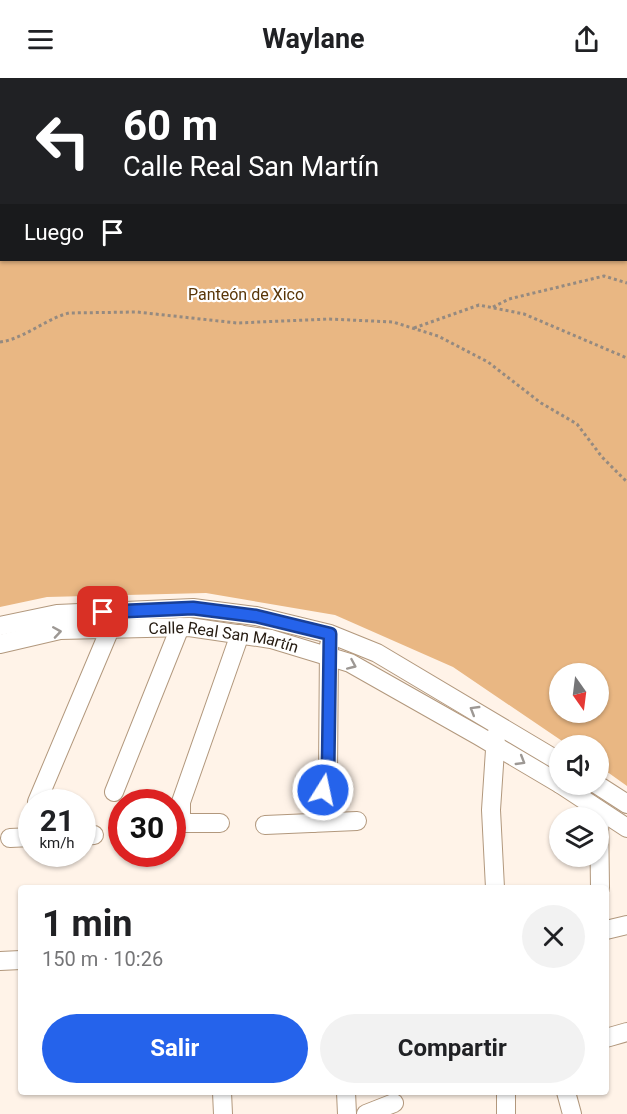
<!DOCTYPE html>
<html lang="es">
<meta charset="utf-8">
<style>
body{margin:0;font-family:Roboto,sans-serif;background:#f2f2f2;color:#202124;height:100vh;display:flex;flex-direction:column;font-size:22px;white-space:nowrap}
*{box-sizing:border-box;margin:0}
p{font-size:20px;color:#757577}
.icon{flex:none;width:33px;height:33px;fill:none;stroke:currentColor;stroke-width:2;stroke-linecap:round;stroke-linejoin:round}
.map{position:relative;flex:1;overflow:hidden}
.panel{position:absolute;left:18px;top:807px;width:591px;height:210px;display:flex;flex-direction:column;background:#fff;border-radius:6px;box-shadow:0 2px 4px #0004}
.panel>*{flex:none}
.top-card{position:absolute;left:0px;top:0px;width:627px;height:183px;box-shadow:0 2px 4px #0004;background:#202124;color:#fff;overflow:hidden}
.needle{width:39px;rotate:166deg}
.controls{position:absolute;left:549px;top:585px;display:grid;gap:12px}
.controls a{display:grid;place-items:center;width:60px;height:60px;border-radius:50%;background:#fff;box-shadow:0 2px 4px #0004;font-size:30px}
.speed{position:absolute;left:18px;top:711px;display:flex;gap:12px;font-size:30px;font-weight:700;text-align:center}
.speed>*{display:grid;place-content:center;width:78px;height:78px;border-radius:50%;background:#fff;box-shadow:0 2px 4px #0004;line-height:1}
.speed small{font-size:15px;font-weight:400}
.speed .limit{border:9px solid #d22;background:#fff;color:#111}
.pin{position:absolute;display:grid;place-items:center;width:51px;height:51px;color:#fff;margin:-26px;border-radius:12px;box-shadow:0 3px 9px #0006}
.me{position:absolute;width:66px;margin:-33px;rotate:10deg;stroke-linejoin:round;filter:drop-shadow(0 0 4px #0008)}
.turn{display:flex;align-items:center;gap:21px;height:126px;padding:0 24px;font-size:27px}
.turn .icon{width:78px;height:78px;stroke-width:2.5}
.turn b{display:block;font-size:42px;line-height:51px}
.then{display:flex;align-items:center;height:57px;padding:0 24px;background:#0003;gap:12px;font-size:22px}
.round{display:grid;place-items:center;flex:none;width:63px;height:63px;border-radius:32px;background:#f2f2f2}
.head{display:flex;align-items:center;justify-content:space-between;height:102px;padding:0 24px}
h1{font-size:36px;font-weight:700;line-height:45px}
.action{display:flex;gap:12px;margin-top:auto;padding:12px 24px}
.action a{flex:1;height:69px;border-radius:36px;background:#2563eb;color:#fff;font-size:24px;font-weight:700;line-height:69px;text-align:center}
.action a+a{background:#f2f2f2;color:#202124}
header{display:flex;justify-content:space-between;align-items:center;height:78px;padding:0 24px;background:#fff;font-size:27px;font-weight:700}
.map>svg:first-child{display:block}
</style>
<header><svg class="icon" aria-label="menu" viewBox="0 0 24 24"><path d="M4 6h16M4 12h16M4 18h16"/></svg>Waylane<svg class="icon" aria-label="share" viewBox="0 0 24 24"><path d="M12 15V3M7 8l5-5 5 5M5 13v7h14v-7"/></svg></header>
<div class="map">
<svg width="627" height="1036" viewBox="0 0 627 1036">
<rect width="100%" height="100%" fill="#fff3e8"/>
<path fill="#e9b783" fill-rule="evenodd" d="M 113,0 L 627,0 L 627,708 L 599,688 L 598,668 L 568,667 L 453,589 L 335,537 L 206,515 L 47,519 L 0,529 L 0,57 L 2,182 L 626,182 L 626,2 L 113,1 ZM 560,596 L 598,596 L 598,634 L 560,634 Z"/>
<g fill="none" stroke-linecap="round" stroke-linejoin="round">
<defs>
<g id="minor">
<path d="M 0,548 L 57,536 L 193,530 L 256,538 L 330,556 L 377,575 L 560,684"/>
<path id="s1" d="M 0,566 L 60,552 L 189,549 L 271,561 L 350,585 L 479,658 L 560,706"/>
<path d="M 560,706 L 627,750"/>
<path d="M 596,706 L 627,726"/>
<path d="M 114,714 L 180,549"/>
<path d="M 37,724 L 110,551"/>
<path d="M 599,733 L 600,810"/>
<path d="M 181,744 L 181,724 L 240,556"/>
<path d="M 172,745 L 220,745"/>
<path d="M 313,745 L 328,696 L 329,567"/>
<path d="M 265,747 L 357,743"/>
<path d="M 82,758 L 94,757"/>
<path d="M 10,760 L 32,759"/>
<path d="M 495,810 L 491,732 L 496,657"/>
<path d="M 606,852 L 627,847"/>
<path d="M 0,883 L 21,882"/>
<path d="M 606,960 L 627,954"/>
<path d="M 222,1014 L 223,1036"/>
<path d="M 346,1014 L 347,1036"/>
<path d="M 506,1014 L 506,1036"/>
<path d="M 566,1014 L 572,1036"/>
<path d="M 366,1036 L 394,1025"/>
</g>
</defs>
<use href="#minor" stroke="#b2987d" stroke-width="20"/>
<path stroke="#958a80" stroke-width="3" stroke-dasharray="3 3" stroke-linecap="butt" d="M 493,229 L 509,221 L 604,198 L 627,205
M 414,250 L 479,227 L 524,236 L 627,280
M 0,264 C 24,261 45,241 69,235 L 137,234 L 237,245 L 329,241 L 393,244 L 438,258 L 488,284 L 541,325 L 577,346 L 602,379 L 627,404"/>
<use href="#minor" stroke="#fff" stroke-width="18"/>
</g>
<defs><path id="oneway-chevron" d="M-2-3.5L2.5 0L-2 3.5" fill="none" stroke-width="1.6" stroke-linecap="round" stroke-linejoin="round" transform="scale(1.5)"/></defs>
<g stroke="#9d9894">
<use href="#oneway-chevron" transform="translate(57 554) rotate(-9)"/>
<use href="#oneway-chevron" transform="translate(352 587) rotate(24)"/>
<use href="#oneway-chevron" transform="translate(474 632) rotate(-149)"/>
<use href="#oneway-chevron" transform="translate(521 683) rotate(31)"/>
</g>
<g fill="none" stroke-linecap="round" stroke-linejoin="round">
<defs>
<path id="route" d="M 103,534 L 193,530 L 256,538 L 330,556 L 328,696 L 323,712"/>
</defs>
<use href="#route" stroke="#184099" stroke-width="15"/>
<use href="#route" stroke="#2563eb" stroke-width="10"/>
</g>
<g text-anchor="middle" stroke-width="4.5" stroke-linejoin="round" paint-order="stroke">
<g font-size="16" fill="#593608" stroke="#fff">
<text x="246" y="222">Panteón de Xico</text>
</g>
<g font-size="16" fill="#251b11" stroke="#fff">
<text dy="6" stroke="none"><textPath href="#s1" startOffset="226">Calle Real San Martín</textPath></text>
</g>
</g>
</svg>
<div class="controls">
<a><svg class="needle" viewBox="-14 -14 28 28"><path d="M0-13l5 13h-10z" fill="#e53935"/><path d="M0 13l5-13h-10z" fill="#757577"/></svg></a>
<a><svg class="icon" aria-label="sound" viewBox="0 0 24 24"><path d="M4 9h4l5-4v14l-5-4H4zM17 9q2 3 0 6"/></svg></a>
<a><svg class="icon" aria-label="layers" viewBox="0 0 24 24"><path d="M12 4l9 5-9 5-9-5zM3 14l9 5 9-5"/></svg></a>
</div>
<div class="speed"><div>21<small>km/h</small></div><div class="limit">30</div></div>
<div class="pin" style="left:103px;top:534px;background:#d93025"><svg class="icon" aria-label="arrive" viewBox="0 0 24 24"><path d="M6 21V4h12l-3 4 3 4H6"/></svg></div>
<svg class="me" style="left:323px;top:712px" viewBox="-20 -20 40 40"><circle r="17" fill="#2563eb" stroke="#fff" stroke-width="3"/><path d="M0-11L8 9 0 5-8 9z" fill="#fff"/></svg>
<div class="top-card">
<div class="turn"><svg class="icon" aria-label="left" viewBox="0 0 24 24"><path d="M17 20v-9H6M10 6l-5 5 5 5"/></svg><div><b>60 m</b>Calle Real San Martín</div></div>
<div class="then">Luego<svg class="icon" aria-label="arrive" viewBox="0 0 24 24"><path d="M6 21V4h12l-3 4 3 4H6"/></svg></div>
</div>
<section class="panel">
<div class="head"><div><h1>1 min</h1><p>150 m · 10:26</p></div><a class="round"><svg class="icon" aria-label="close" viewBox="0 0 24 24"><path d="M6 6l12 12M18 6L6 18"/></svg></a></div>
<div class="action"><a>Salir</a><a>Compartir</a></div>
</section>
</div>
